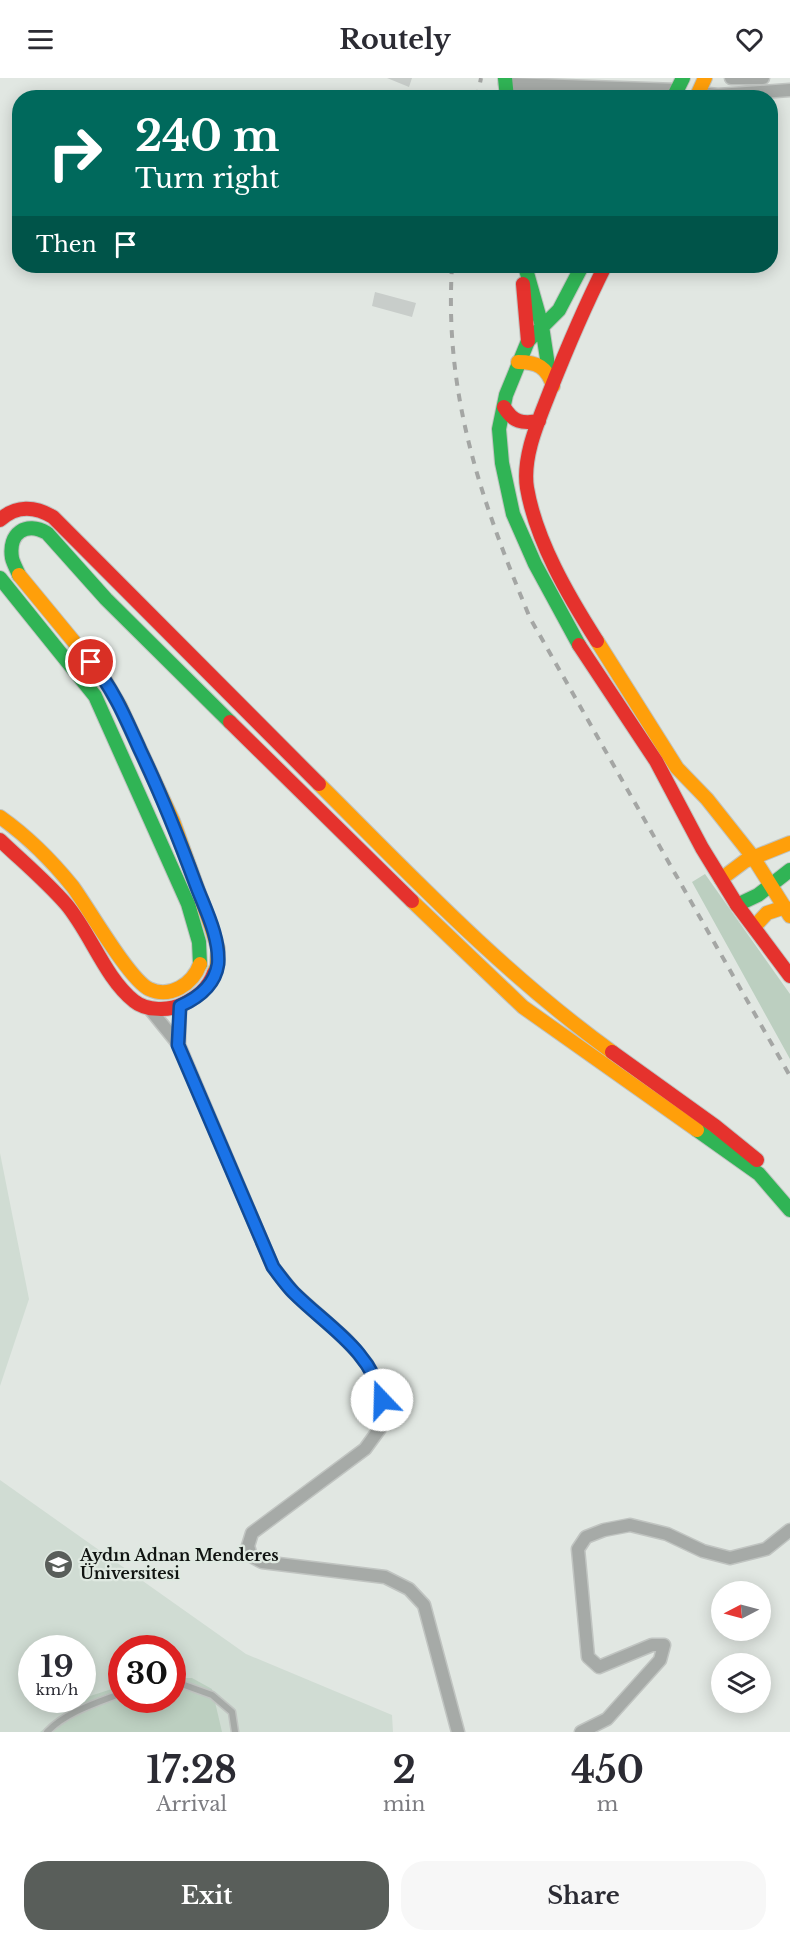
<!DOCTYPE html>
<meta charset="utf-8">
<style>
body{margin:0;font-family:"Libre Baskerville",serif;background:#f7f7f7;color:#2b2b33;height:100vh;display:flex;flex-direction:column;font-size:22px;white-space:nowrap}
*{box-sizing:border-box;margin:0}
p{font-size:20px;color:#7c7c81}
.icon{flex:none;width:33px;height:33px;fill:none;stroke:currentColor;stroke-width:2;stroke-linecap:round;stroke-linejoin:round}
.map{position:relative;height:1654px;overflow:hidden}
.panel{display:flex;flex-direction:column;background:#fff;flex:1}
.panel>*{flex:none}
.banner{position:absolute;left:12px;top:12px;width:766px;height:183px;border-radius:24px;box-shadow:0 3px 15px #0003;background:#00695c;color:#fff;overflow:hidden}
.needle{width:39px;rotate:264deg}
.controls{position:absolute;left:711px;top:1503px;display:grid;gap:12px}
.controls a{display:grid;place-items:center;width:60px;height:60px;border-radius:50%;background:#fff;box-shadow:0 3px 15px #0003;font-size:30px}
.speed{position:absolute;left:18px;top:1557px;display:flex;gap:12px;font-size:30px;font-weight:700;text-align:center}
.speed>*{display:grid;place-content:center;width:78px;height:78px;border-radius:50%;background:#fff;box-shadow:0 3px 15px #0003;line-height:1}
.speed small{font-size:15px;font-weight:400}
.speed .limit{border:9px solid #d22;background:#fff;color:#111}
.pin{position:absolute;display:grid;place-items:center;width:51px;height:51px;color:#fff;margin:-26px;border:3px solid #fff;border-radius:50%;box-shadow:0 2px 6px #0007}
.me{position:absolute;width:66px;margin:-33px;rotate:339deg;stroke-linejoin:round;filter:drop-shadow(0 0 4px #0008)}
.turn{display:flex;align-items:center;gap:21px;height:126px;padding:0 24px;font-size:27px}
.turn .icon{width:78px;height:78px;stroke-width:2.5}
.turn b{display:block;font-size:42px;line-height:51px}
.then{display:flex;align-items:center;height:57px;padding:0 24px;background:#0003;gap:12px;font-size:22px}
.eta{display:flex;justify-content:space-evenly;align-items:center;height:102px;text-align:center}
.eta b{font-size:36px;font-weight:700;line-height:42px}
.button{display:flex;gap:12px;margin-top:auto;padding:12px 24px}
.button a{flex:1;height:69px;border-radius:24px;background:#595e5a;color:#fff;font-size:24px;font-weight:700;line-height:69px;text-align:center}
.button a+a{background:#f7f7f7;color:#2b2b33}
header{display:flex;justify-content:space-between;align-items:center;height:78px;padding:0 24px;background:#fff;font-size:27px;font-weight:700}
.map>svg:first-child{display:block}
</style>
<header><svg class="icon" aria-label="menu" viewBox="0 0 24 24"><path d="M4 6h16M4 12h16M4 18h16"/></svg>Routely<svg class="icon" aria-label="heart" viewBox="0 0 24 24"><path d="M12 20l-8-8c-3-5 5-10 8-4 3-6 11-1 8 4z"/></svg></header>
<div class="map">
<svg width="790" height="1654" viewBox="0 0 790 1654">
<rect width="100%" height="100%" fill="#e1e7e2"/>
<path fill="#d0dcd3" fill-rule="evenodd" d="M 0,1075 L 29,1221 L 0,1308 Z
M 0,1402 L 246,1576 L 392,1637 L 393,1654 L 0,1654 ZM 32,1570 L 82,1570 L 82,1622 L 32,1622 ZM 122,1570 L 172,1570 L 172,1622 L 122,1622 Z"/>
<path fill="#bccfc0" d="M 705,796 L 790,916 L 790,981 L 692,804 Z
M 173,1600 L 192,1600 L 212,1611 L 222,1654 L 40,1654 L 84,1620 L 121,1608 L 122,1622 L 172,1622 Z"/>
<path fill="#c8cdca" d="M 387,0 L 412,0 L 409,9 Z
M 375,214 L 416,225 L 412,239 L 372,228 Z"/>
<g fill="none" stroke-linecap="round" stroke-linejoin="round">
<defs>
<path id="lane" d="M 172,1604 L 176,1604 L 212,1617 L 232,1634 L 235,1654
M 47,1654 C 66,1634 96,1625 122,1615"/>
<path id="street" d="M 731,0 L 763,0
M 505,6 L 677,12
M 699,15 L 718,17 L 790,12
M 149,930 L 179,967 L 273,1189 L 293,1214 L 346,1261 L 367,1286 L 379,1308 L 385,1336 L 381,1349 L 365,1371 L 252,1455 L 248,1468 L 251,1478 L 262,1484 L 385,1499 L 409,1511 L 424,1527 L 458,1654
M 179,967 L 180,928
M 581,1654 L 607,1641 L 660,1582 L 664,1567 L 652,1567 L 599,1589 L 588,1579 L 578,1471 L 586,1459 L 604,1452 L 630,1447 L 667,1456 L 703,1473 L 730,1480 L 766,1471 L 790,1452"/>
<path id="fast" d="M 505,0 L 507,20
M 673,20 L 683,0
M 525,188 L 542,248 L 549,294
M 19,497 C 17,492 13,485 12,480 C 8,455 26,443 47,455 L 106,521 L 230,644
M 0,500 L 95,618 L 188,826 L 199,864 L 200,886
M 579,567 L 535,486 L 513,436 L 502,385 L 499,351 L 506,317 L 528,263 L 559,232 L 582,188
M 737,827 L 758,817 L 790,792
M 697,1052 L 759,1096 L 790,1132"/>
<path id="slow" d="M 696,20 L 705,0
M 518,284 C 537,284 547,289 553,308
M 19,497 L 103,599 L 120,628 L 173,743 L 211,848 L 218,871 L 217,888 L 214,895
M 597,563 L 677,690 L 707,721 L 753,779 L 790,838
M 319,706 C 412,799 504,896 612,974
M 0,739 C 27,758 52,783 73,809 C 89,831 129,901 149,911 C 170,921 193,906 200,886
M 721,801 L 745,783 L 790,765
M 412,823 L 523,929 L 697,1052
M 754,849 L 767,835 L 785,829"/>
<path id="jam" d="M 523,206 L 528,263
M 504,329 C 513,344 522,346 539,343
M 0,442 C 16,427 35,428 53,439 L 319,706
M 597,563 C 569,519 536,463 527,410 C 522,378 539,342 550,313 C 567,270 584,230 605,188
M 579,567 L 656,683 L 702,770 L 737,827 L 790,898
M 230,644 L 412,823
M 0,762 C 22,783 46,803 66,826 C 90,854 105,900 134,923 C 146,933 170,933 183,926 C 197,919 208,911 214,895
M 612,974 L 715,1048 L 757,1082"/>
</defs>
<use href="#lane" stroke="#c0c4c1" stroke-width="9"/>
<use href="#street" stroke="#c0c4c1" stroke-width="15"/>
<use href="#fast" stroke="#c0c4c1" stroke-width="16"/>
<use href="#slow" stroke="#c0c4c1" stroke-width="16"/>
<use href="#jam" stroke="#c0c4c1" stroke-width="16"/>
<use href="#lane" stroke="#a6aaa7" stroke-width="6"/>
<use href="#street" stroke="#a6aaa7" stroke-width="12"/>
<use href="#fast" stroke="#30b455" stroke-width="14"/>
<use href="#slow" stroke="#ff9f0a" stroke-width="14"/>
<use href="#jam" stroke="#e5322d" stroke-width="14"/>
<path stroke="#a4a6a4" stroke-width="4" stroke-dasharray="8 8" stroke-linecap="butt" d="M 477,20 L 481,0
M 452,188 C 444,317 481,422 530,540 L 790,998"/>
</g>
<g fill="none" stroke-linecap="round" stroke-linejoin="round">
<defs>
<path id="route" d="M 91,584 C 113,610 126,641 140,672 C 161,716 179,761 196,807 C 205,831 220,859 218,886 C 215,907 198,920 180,928 L 178,967 L 273,1189 C 280,1198 286,1207 294,1215 C 327,1248 372,1273 382,1322"/>
</defs>
<use href="#route" stroke="#114b97" stroke-width="15"/>
<use href="#route" stroke="#1a73e8" stroke-width="10"/>
</g>
<defs>
<symbol id="university-disc" viewBox="-11 -11 22 22"><circle r="9.5" fill="#595e5a" stroke="#dfe9e1"/><path d="M0-5L7-2L0 1L-7-2ZM-4 1L0 2.5L4 1V4Q0 6-4 4Z" fill="#fff"/></symbol>
</defs>
<g fill-rule="evenodd">
<use href="#university-disc" x="42" y="1470" width="33" height="33"/>
</g>
<g text-anchor="middle" stroke-width="4.5" stroke-linejoin="round" paint-order="stroke">
<g font-size="16" font-weight="bold" fill="#101411" stroke="#dfe9e1" text-anchor="start">
<text x="80" y="1483">Aydın Adnan Menderes<tspan x="80" dy="18">Üniversitesi</tspan></text>
</g>
</g>
</svg>
<div class="controls">
<a><svg class="needle" viewBox="-14 -14 28 28"><path d="M0-13l5 13h-10z" fill="#e53935"/><path d="M0 13l5-13h-10z" fill="#7c7c81"/></svg></a>
<a><svg class="icon" aria-label="layers" viewBox="0 0 24 24"><path d="M12 4l9 5-9 5-9-5zM3 14l9 5 9-5"/></svg></a>
</div>
<div class="speed"><div>19<small>km/h</small></div><div class="limit">30</div></div>
<div class="pin" style="left:91px;top:584px;background:#d93025"><svg class="icon" aria-label="arrive" viewBox="0 0 24 24"><path d="M6 21V4h12l-3 4 3 4H6"/></svg></div>
<svg class="me" style="left:382px;top:1322px" viewBox="-20 -20 40 40"><circle r="19" fill="#fff"/><path d="M0-13L10 11 0 6-10 11z" fill="#1a73e8"/></svg>
<div class="banner">
<div class="turn"><svg class="icon" aria-label="right" viewBox="0 0 24 24"><path d="M7 20v-9h11M14 6l5 5-5 5"/></svg><div><b>240 m</b>Turn right</div></div>
<div class="then">Then<svg class="icon" aria-label="arrive" viewBox="0 0 24 24"><path d="M6 21V4h12l-3 4 3 4H6"/></svg></div>
</div>
</div>
<section class="panel">
<div class="eta">
<div><b>17:28</b><p>Arrival</p></div>
<div><b>2</b><p>min</p></div>
<div><b>450</b><p>m</p></div>
</div>
<div class="button"><a>Exit</a><a>Share</a></div>
</section>
